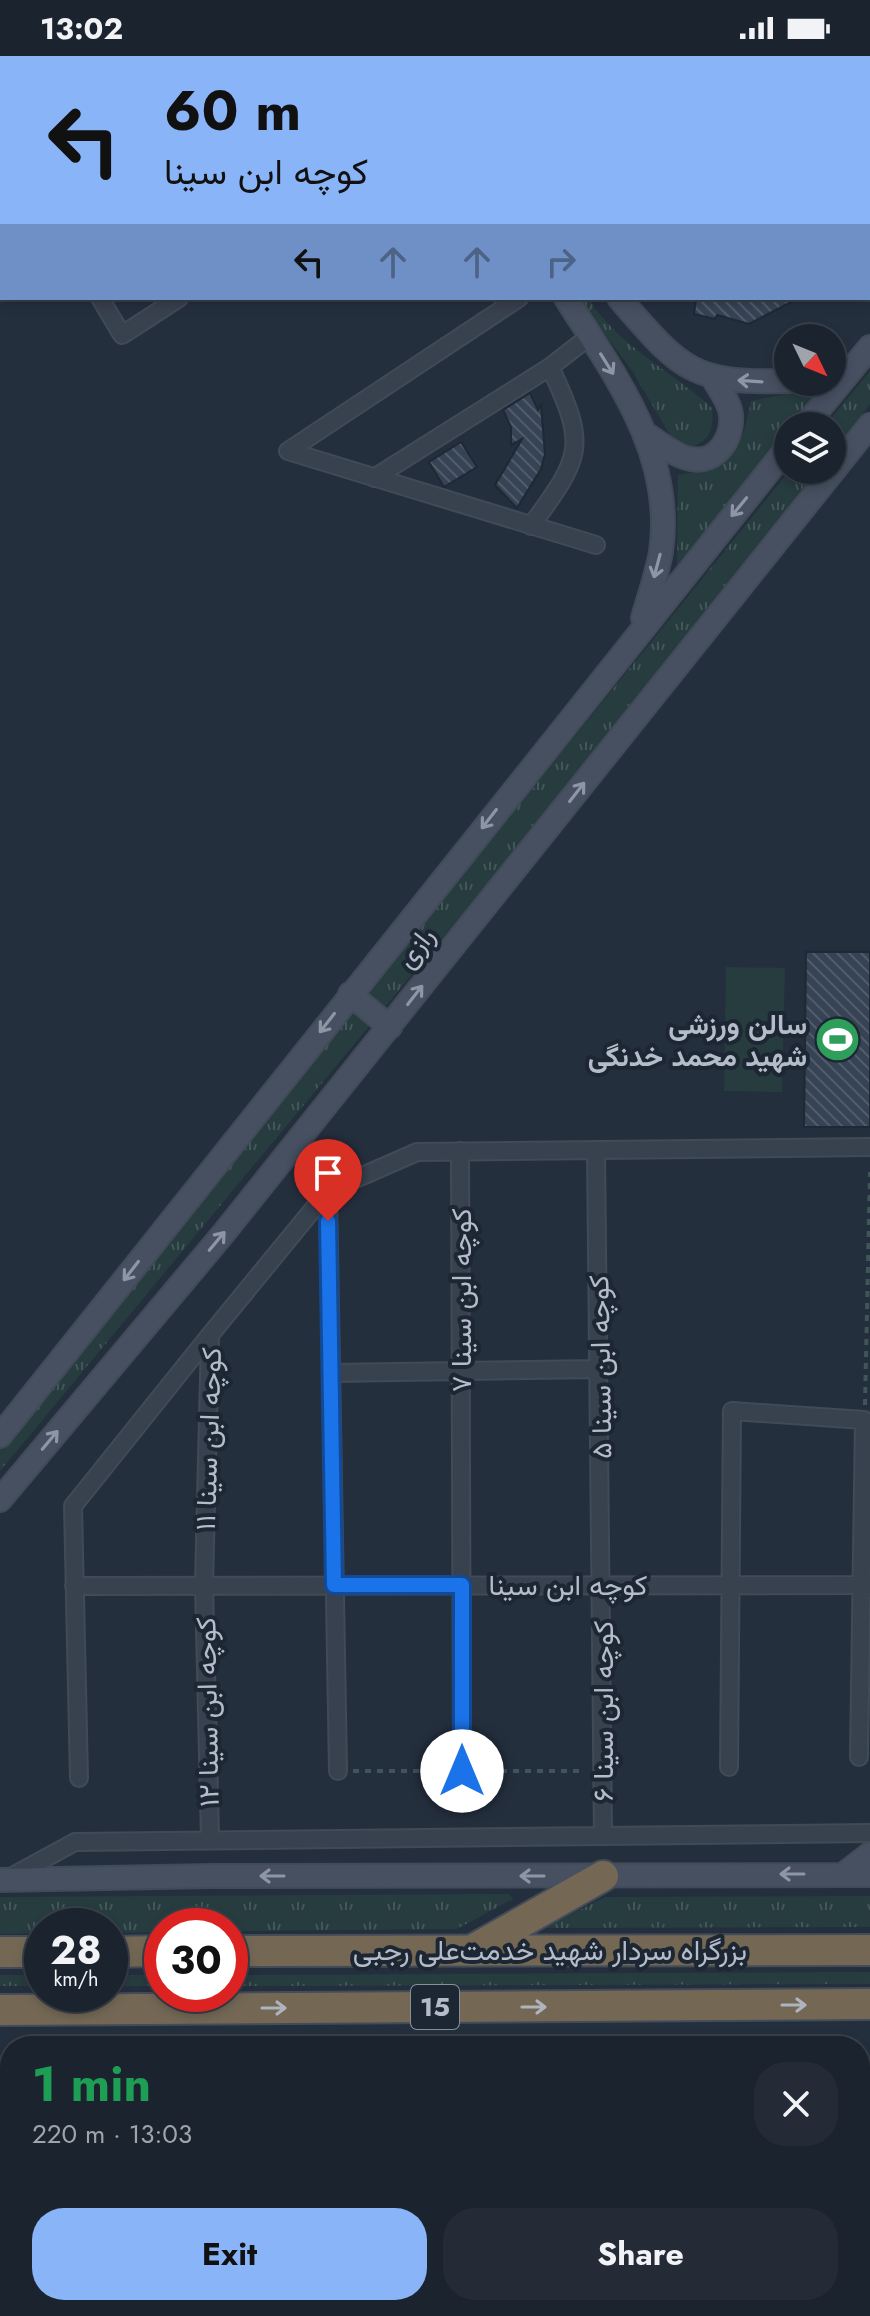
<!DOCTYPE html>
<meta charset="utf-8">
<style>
body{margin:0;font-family:Jost,Vazirmatn,sans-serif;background:#242b36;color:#f1f3f6;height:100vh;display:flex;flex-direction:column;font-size:30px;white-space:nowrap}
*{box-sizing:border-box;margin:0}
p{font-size:26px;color:#a0a4aa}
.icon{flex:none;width:44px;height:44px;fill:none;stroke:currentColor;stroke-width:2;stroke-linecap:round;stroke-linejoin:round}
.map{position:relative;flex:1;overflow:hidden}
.drawer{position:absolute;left:0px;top:1980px;width:870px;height:280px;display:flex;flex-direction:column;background:#1b232e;border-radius:32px 32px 0 0;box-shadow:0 4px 12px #0003,0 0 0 2px #39404a}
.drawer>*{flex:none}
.banner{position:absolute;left:0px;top:0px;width:870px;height:244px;box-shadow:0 4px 12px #0003,0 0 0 2px #39404a;background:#8ab4f8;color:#111;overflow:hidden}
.needle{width:52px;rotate:133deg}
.controls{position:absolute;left:774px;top:268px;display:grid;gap:16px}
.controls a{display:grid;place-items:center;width:72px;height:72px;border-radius:50%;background:#1b232e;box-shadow:0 4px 12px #0003,0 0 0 2px #39404a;font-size:40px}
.speed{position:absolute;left:24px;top:1852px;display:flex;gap:16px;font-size:40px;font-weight:700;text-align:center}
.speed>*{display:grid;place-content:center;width:104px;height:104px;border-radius:50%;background:#1b232e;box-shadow:0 4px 12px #0003,0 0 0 2px #39404a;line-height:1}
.speed small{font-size:20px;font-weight:400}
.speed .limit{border:12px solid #d22;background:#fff;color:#111}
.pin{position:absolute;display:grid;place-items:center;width:68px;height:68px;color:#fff;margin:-82px -34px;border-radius:50% 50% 50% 0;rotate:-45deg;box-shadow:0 0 8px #0007}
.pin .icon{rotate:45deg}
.me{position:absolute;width:88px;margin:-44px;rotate:0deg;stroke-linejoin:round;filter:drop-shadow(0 0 6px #0008)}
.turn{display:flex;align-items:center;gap:28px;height:168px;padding:0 32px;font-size:36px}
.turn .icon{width:104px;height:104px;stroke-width:2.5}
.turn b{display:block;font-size:56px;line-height:68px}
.lanes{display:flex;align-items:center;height:76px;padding:0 32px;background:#0003;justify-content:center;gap:40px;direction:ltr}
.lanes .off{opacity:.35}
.round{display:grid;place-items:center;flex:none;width:84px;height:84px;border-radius:32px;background:#242b36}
.summary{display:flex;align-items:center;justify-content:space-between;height:136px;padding:0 32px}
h1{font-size:48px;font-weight:700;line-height:60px;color:#1e9e55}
.primary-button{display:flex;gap:16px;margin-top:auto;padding:16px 32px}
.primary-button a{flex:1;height:92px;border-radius:32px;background:#8ab4f8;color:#111;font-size:32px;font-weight:700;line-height:92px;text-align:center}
.primary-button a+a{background:#242b36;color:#f1f3f6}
.status{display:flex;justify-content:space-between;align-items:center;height:56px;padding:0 40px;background:#1b232e;direction:ltr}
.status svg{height:22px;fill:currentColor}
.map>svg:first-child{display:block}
</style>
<div class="status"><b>13:02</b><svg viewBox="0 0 49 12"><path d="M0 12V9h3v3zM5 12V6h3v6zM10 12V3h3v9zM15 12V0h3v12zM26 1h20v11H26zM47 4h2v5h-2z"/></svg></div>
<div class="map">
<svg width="870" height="2260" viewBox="0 0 870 2260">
<defs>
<pattern id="grass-tufts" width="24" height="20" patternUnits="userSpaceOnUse" patternTransform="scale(2)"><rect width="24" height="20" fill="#263c3f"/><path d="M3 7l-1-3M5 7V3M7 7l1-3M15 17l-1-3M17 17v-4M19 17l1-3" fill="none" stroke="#435659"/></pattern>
<pattern id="building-back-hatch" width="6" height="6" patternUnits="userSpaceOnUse" patternTransform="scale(2)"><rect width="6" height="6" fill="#364354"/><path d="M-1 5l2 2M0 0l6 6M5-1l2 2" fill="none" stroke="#515c6b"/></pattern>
</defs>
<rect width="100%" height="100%" fill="#242f3e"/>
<path fill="url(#grass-tufts)" d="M 578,242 L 588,242 C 619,291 671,314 712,352 C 714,373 710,385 689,392 L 671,381 L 633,316 Z
M 870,315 L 870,348 L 832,396 L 832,370 L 825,370 Z
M 822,331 L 677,509 L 678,419 C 735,410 740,398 751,345 Z
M 790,414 L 817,414 L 463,857 L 0,1415 L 0,1392 Z
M 509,1838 L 513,1843 L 457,1873 L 230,1875 L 230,1870 L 162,1870 L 162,1876 L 110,1877 L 110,1870 L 42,1870 L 42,1877 L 0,1878 L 0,1841 Z
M 870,1840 L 870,1871 L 544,1872 L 605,1841 Z
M 870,1916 L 870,1928 L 230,1930 L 230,1919 Z
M 0,1919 L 42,1919 L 42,1930 L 0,1930 Z
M 110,1919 L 162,1919 L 162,1930 L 110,1930 Z"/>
<path fill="#263c3f" d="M 726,911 L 785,912 L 782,1036 L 724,1035 Z"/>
<path fill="url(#building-back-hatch)" stroke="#1f2835" stroke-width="2" d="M 696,242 L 799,242 L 749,268 L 717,259 L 715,263 L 694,258 Z
M 530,337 L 538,354 L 541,349 L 545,398 L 541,413 L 517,452 L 495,429 L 522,383 L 511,389 L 511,371 L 503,354 Z
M 461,386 L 477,411 L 444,431 L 429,406 Z
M 806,896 L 870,896 L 870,1071 L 804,1071 Z"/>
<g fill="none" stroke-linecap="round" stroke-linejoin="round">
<defs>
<path id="lane" d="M 0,140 L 2,138"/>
<path id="street" d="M 214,2 L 218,0
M 497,2 L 500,0
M 785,2 L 792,0
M 0,83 L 2,86
M 100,242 L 122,279 L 179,242
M 288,395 L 596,489
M 288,395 L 519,242
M 374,422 L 550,311 L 590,280
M 531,470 C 582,400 588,391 550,311
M 596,1094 L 603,1780
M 460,1095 L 462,1715
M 332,1317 L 600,1313
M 74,1530 L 870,1529
M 729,1711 L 732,1355 L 864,1364 L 859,1701
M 338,1715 L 328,1135 L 417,1096 L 870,1091
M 79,1722 L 73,1450 L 210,1279
M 210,1782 L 204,1530 L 210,1279 L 328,1135
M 9,1822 L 75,1786 L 870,1777
M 571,2250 L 589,2260
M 704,2260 L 709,2250"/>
<path id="secondary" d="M 409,0 L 410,2
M 449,0 L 450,2
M 566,242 C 615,320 675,398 661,496 C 657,518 649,541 643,562
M 619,242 C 680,312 690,328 788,325
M 805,370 L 870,291
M 647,379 C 660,387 676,401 691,403 C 717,408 733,382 731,359 C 730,347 718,331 712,320
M 350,938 L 390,971
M 0,1380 L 788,391
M 0,1444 L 223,1178 L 870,369
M 844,1818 L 870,1798
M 0,1824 L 211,1820 L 870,1819"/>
<path id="highway" d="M 476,1892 L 603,1820
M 230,1895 L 870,1894
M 0,1896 L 42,1896
M 110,1896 L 162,1895
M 0,1954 L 870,1948"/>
</defs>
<use href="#lane" stroke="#414a57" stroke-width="12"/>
<use href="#street" stroke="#414a57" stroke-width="20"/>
<use href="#secondary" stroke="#414a57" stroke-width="26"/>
<use href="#highway" stroke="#434c59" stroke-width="34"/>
<path stroke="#3f5557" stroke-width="4" stroke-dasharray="6 6" stroke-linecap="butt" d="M 865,1349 L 870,1116
M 353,1715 L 444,1715
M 477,1715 L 584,1715"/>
<use href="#lane" stroke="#38414e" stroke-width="8"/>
<use href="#street" stroke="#38414e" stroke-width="16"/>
<use href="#secondary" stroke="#465061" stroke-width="22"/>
<use href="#highway" stroke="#746855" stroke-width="30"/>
</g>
<defs><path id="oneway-shaft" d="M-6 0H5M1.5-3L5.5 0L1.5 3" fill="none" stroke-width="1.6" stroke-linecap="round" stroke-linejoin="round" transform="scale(2)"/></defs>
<g stroke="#8e96a5">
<use href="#oneway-shaft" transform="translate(607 308) rotate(58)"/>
<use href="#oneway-shaft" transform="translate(750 325) rotate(-176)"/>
<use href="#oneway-shaft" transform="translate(739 451) rotate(129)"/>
<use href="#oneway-shaft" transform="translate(657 510) rotate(105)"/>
<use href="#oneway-shaft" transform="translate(577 736) rotate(-52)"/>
<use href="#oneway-shaft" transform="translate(489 763) rotate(128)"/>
<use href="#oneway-shaft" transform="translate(415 939) rotate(-52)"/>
<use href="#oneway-shaft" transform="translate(327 967) rotate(128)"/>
<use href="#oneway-shaft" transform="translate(217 1185) rotate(-50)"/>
<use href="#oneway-shaft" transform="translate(131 1215) rotate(128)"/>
<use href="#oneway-shaft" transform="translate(50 1384) rotate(-50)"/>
<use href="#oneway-shaft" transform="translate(792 1818) rotate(180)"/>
<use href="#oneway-shaft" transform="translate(272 1820) rotate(-180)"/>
<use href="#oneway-shaft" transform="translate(532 1820) rotate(-180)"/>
</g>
<g stroke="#aeb4bd">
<use href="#oneway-shaft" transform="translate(794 1949)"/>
<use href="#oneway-shaft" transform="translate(534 1951)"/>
<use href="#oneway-shaft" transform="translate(274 1952)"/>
</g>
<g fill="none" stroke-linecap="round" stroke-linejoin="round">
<defs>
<path id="route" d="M 328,1165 L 334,1529 L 462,1529 L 462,1715"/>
</defs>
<use href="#route" stroke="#114b97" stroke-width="20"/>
<use href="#route" stroke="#1a73e8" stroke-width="14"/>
</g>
<defs>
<symbol id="stadium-disc" viewBox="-11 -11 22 22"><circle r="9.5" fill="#2e9e5b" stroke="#1d2633"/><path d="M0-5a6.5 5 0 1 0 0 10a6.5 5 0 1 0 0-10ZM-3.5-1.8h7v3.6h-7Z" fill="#fff"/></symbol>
</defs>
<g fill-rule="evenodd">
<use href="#stadium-disc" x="812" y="958" width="51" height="51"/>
</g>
<g text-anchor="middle" stroke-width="8" stroke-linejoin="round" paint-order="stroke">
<rect fill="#1d2633" stroke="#878f9c" stroke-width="2" x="411" y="1929" width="48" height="44" rx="6"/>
<g font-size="26" font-weight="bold" fill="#b4bcc9">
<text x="435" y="1960">15</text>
</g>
<g font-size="28" fill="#b4bcc9" stroke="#1d2633">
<text transform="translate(415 891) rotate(-52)" y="10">رازی</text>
<text transform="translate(461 1244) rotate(-90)" y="10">کوچه ابن سینا ۷</text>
<text transform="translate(600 1311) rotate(-91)" y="10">کوچه ابن سینا ۵</text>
<text transform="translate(208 1383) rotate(-88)" y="10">کوچه ابن سینا ۱۱</text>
<text x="568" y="1539">کوچه ابن سینا</text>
<text transform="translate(603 1655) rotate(-90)" y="10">کوچه ابن سینا ۶</text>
<text transform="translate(207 1656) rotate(-91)" y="10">کوچه ابن سینا ۱۲</text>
<text x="550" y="1904">بزرگراه سردار شهید خدمت‌علی رجبی</text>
</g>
<g font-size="28" font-weight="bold" fill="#b4bcc9" stroke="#1d2633" text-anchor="end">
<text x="807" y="978">سالن ورزشی<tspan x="807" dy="32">شهید محمد خدنگی</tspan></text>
</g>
</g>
</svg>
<div class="controls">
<a><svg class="needle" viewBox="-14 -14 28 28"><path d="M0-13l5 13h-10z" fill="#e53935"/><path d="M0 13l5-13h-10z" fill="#a0a4aa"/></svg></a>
<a><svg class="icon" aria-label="layers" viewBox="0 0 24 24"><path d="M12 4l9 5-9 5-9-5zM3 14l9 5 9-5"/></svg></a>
</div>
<div class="speed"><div>28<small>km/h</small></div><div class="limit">30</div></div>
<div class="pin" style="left:328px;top:1165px;background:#d93025"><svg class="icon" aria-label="arrive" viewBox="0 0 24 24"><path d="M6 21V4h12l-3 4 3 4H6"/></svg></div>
<svg class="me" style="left:462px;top:1715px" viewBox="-20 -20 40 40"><circle r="19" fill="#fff"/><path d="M0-13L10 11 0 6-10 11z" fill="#1a73e8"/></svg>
<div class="banner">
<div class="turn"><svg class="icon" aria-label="left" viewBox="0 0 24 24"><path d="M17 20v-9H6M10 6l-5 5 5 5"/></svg><div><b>60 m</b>کوچه ابن سینا</div></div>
<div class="lanes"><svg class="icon" aria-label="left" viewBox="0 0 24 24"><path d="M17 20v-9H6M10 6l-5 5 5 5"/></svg><svg class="icon off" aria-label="ahead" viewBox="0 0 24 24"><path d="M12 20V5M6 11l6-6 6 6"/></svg><svg class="icon off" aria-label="ahead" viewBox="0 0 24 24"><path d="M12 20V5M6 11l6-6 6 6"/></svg><svg class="icon off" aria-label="right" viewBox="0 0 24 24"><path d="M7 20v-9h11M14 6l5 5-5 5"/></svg></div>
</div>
<section class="drawer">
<div class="summary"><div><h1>1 min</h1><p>220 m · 13:03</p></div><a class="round"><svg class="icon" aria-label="close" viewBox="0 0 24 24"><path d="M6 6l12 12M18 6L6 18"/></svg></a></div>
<div class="primary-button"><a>Exit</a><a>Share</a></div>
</section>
</div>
